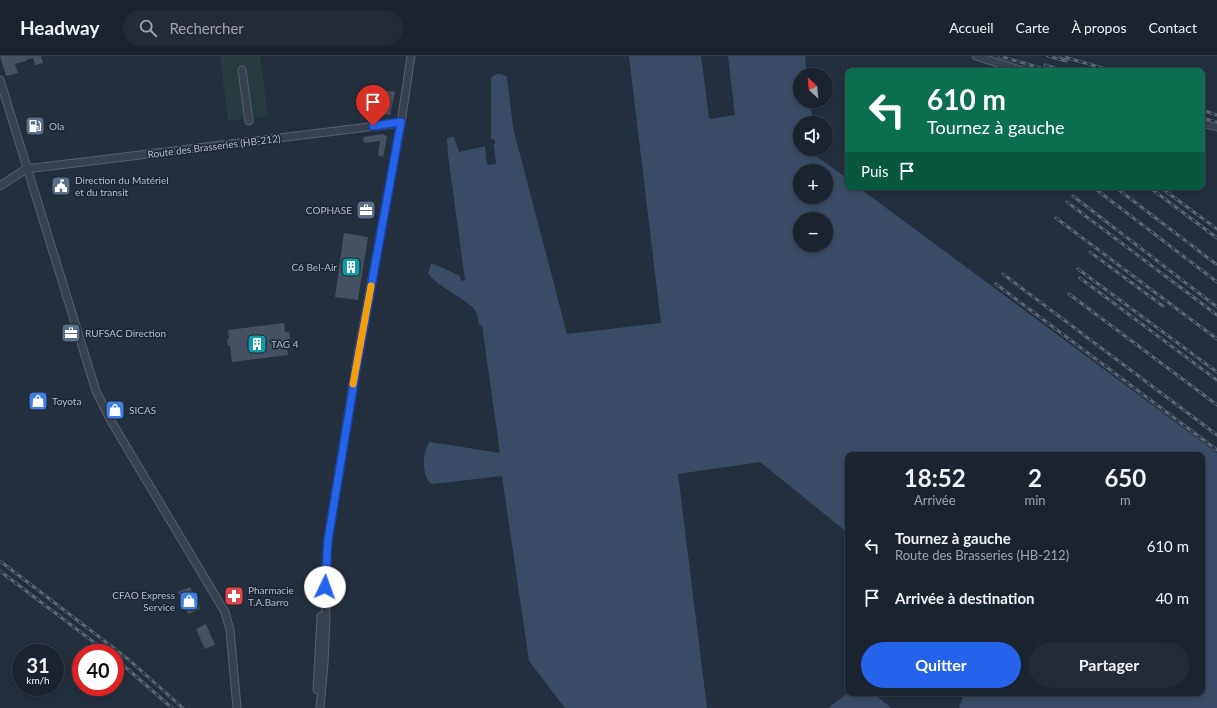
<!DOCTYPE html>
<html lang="fr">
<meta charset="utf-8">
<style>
body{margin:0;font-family:Lato,sans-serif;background:#242b36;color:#f1f3f6;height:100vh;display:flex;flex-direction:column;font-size:15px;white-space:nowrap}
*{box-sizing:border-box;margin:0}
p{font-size:13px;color:#a0a4aa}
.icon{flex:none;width:22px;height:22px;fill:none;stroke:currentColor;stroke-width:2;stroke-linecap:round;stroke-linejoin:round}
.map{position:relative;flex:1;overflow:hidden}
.drawer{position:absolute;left:845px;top:396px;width:360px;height:244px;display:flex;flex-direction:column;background:#1b232e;border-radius:8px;box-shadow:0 2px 6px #0003,0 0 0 1px #39404a}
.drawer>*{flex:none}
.guide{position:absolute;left:845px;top:12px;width:360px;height:122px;border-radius:8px;box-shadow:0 2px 6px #0003,0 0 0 1px #39404a;background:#0b6e4f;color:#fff;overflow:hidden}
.needle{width:26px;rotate:334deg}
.tools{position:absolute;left:793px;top:12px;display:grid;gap:8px}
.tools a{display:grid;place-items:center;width:40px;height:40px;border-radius:50%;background:#1b232e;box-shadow:0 2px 6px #0003,0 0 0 1px #39404a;font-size:20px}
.speed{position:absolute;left:12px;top:588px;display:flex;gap:8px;font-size:20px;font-weight:700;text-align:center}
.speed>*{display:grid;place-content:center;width:52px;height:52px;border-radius:50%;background:#1b232e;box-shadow:0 2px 6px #0003,0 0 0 1px #39404a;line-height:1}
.speed small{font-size:10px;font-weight:400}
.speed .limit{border:6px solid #d22;background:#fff;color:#111}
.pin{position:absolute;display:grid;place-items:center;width:34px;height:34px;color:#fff;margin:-41px -17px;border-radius:50% 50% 50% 0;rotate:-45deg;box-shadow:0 0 4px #0007}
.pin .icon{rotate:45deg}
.me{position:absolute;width:44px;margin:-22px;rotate:3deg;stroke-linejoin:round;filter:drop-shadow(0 0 3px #0008)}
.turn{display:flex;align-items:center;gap:14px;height:84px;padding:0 16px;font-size:18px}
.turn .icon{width:52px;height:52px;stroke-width:2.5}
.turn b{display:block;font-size:28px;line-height:34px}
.then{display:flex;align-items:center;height:38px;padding:0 16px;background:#0003;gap:8px;font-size:15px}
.eta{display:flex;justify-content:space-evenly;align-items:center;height:68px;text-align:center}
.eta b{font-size:24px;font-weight:700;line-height:28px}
.button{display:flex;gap:8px;margin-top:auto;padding:8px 16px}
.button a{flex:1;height:46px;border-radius:24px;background:#2563eb;color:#fff;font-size:16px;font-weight:700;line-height:46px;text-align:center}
.button a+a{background:#242b36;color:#f1f3f6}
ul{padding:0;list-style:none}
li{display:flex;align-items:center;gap:12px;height:52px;padding:0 16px}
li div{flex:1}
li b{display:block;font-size:15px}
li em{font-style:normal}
header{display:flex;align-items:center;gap:24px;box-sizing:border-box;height:56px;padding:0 20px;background:#1b232e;border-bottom:1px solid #39404a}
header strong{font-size:19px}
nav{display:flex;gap:22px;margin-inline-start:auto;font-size:14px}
.search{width:280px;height:36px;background:#242b36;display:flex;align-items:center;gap:10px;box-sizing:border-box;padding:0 14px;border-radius:22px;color:#a0a4aa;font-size:15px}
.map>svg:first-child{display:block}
</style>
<header>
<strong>Headway</strong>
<div class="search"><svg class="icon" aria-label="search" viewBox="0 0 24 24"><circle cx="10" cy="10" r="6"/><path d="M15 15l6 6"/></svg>Rechercher</div>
<nav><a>Accueil</a><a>Carte</a><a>À propos</a><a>Contact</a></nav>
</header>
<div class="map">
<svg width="1217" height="652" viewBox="0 0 1217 652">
<rect width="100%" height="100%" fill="#242f3e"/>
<path fill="#263c3f" d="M 220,0 L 260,0 L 268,60 L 228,65 Z"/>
<path fill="#394c67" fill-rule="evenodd" d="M 629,0 L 701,0 L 709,62 L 711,63 L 735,59 L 728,0 L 805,0 L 807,19 L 800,19 L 800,45 L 810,45 L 813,67 L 800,67 L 800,93 L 816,93 L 817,101 L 848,123 L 848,131 L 858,131 L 1217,397 L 1217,652 L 959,652 L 964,637 L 1202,637 L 1202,399 L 848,399 L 848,477 L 760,406 L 678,418 L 707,652 L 565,652 L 529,605 L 502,420 L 432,428 C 421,421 422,394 430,386 L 500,397 L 482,269 L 479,269 C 478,264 478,260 476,256 C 470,244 438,232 428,217 L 431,208 L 434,208 L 460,220 L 461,225 L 465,224 L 448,99 L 447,83 L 451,81 L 454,81 L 459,96 L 495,88 L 495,84 L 491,83 L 491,22 C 496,17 501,17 507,21 L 513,72 L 567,278 L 661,267 ZM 800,115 L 826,115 L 826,141 L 800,141 ZM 800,163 L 826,163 L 826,189 L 800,189 Z
M 848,637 L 873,637 L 891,652 L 828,652 Z"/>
<path fill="#242f3e" d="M 494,88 L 496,108 L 487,109 L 485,90 Z"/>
<path fill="#455162" d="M 0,0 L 41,0 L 43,7 L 35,9 L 33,2 L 26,4 L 26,5 L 15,8 L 18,17 L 6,20 Z
M 373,33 L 395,36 L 390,59 L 368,56 Z
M 383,78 L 387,81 L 383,101 L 378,99 L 380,85 L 364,87 L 363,81 Z
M 344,177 L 368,181 L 358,244 L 335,241 Z
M 284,267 L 285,276 L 289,276 L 290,283 L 286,284 L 288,299 L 232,306 L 230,290 L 228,290 L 227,283 L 229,283 L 228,274 Z
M 190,531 L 200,553 L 188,558 L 178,536 Z
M 206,568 L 215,589 L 205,593 L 196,573 Z"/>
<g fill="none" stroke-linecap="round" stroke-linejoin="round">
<defs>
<path id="minor" d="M 976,0 L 1023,15
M 242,14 L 249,65
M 0,24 L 96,335 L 111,365 L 225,556 L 230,574 L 237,652
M 1202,67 L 1217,71
M 0,130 L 26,113 L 401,67
M 317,634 L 321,560
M 320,652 L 324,607 L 326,561 L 325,539 L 328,483 L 358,298 L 401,67 L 411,0"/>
</defs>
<use href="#minor" stroke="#565f6c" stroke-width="9"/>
<use href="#minor" stroke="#38414e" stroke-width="7"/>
<defs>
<path id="rail" d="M 999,0 L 1051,15
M 1048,0 L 1066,5
M 1061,0 L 1113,15
M 1045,9 L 1064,15
M 1202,54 L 1217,59
M 1202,62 L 1217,66
M 1093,131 L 1217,226
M 1115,131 L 1216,208
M 1149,131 L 1217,182
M 1160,131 L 1217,173
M 1073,140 L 1217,251
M 1067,146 L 1217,259
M 1056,162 L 1217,283
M 1090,196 L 1163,250
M 1078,213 L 1217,316
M 1003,218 L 1217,379
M 1080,222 L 1217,324
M 996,228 L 1217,394
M 1069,238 L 1217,349
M 0,505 L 128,603 L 183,652
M 0,515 L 108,597
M 115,602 L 172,652"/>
</defs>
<use href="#rail" stroke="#5a6575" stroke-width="3"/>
<use href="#rail" stroke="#1d2633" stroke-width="1.5" stroke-dasharray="4.5" stroke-linecap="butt"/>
</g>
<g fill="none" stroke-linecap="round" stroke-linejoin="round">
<defs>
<path id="route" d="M 325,531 L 328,484 L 356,314 L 401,66 L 373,70"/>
</defs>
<use href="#route" stroke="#184099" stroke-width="10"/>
<use href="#route" stroke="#2563eb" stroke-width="7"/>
<path stroke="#f59e0b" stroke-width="7" d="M 353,328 L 371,230"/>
</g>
<defs>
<symbol id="fuel-square" viewBox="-11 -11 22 22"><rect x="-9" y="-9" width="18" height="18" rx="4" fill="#5c6f8a" stroke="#1d2633"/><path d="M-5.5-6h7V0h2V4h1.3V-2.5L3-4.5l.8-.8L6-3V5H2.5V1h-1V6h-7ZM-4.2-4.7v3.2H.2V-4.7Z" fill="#fff"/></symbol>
<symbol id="civic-square" viewBox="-11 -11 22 22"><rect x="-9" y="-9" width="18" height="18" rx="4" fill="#5c6f8a" stroke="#1d2633"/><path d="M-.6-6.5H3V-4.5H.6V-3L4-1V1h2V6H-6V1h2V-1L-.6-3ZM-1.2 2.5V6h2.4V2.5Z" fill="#fff"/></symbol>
<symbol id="office-square" viewBox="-11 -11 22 22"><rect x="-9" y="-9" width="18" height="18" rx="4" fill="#5c6f8a" stroke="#1d2633"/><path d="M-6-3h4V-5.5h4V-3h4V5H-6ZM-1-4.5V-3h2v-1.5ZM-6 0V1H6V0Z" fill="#fff"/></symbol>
<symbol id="building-square" viewBox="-11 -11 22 22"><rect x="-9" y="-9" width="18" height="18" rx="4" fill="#0f9aa8" stroke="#1d2633"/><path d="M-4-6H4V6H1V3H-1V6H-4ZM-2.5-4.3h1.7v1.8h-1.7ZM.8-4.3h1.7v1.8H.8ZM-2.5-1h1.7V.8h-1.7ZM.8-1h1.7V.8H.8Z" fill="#fff"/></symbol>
<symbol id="shop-square" viewBox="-11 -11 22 22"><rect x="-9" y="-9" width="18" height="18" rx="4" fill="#3f7fe0" stroke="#1d2633"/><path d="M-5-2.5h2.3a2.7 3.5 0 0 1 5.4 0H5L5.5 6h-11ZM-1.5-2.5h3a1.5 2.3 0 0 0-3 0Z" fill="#fff"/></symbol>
<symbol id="pharmacy-square" viewBox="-11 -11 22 22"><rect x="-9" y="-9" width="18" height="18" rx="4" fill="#e0444e" stroke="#1d2633"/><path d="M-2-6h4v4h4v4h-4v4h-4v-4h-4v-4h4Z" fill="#fff"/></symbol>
</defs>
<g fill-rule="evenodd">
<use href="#fuel-square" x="24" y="59" width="22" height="22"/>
<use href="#civic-square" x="50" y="119" width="22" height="22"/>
<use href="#office-square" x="355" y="143" width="22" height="22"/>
<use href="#building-square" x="340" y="200" width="22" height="22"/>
<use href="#office-square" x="60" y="266" width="22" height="22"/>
<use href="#building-square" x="246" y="277" width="22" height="22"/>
<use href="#shop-square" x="27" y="334" width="22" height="22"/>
<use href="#shop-square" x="104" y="343" width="22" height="22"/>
<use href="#pharmacy-square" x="223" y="529" width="22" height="22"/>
<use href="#shop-square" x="178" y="534" width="22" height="22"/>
</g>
<g text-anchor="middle" stroke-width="3" stroke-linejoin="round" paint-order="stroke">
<g font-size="10" fill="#b4bcc9" stroke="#1d2633" text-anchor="start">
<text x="49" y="74">Ola</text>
<text x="75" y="128">Direction du Matériel<tspan x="75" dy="12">et du transit</tspan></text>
<text x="352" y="158" text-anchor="end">COPHASE</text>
<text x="337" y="215" text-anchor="end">C6 Bel-Air</text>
<text x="85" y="281">RUFSAC Direction</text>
<text x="271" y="292">TAG 4</text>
<text x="52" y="349">Toyota</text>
<text x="129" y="358">SICAS</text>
<text x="248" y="538">Pharmacie<tspan x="248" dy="12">T.A.Barro</tspan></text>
<text x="175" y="543" text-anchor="end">CFAO Express<tspan x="175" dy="12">Service</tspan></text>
</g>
<g font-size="10" fill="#b4bcc9" stroke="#1d2633">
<text transform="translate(214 90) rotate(-7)" y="4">Route des Brasseries (HB-212)</text>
</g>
</g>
</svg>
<div class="tools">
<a><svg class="needle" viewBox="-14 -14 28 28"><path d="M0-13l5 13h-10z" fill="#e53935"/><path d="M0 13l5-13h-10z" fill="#a0a4aa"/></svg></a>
<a><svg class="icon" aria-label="sound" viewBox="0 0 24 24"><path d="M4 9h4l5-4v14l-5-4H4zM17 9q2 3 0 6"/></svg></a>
<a>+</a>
<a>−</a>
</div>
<div class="speed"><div>31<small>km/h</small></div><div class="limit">40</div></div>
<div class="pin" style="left:373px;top:70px;background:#d93025"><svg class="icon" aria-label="arrive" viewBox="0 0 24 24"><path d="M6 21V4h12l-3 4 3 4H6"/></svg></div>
<svg class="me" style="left:325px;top:531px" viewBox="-20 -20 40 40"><circle r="19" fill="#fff"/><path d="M0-13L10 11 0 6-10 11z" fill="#2563eb"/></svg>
<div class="guide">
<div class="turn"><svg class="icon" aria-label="left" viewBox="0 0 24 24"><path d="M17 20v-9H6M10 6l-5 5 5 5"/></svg><div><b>610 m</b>Tournez à gauche</div></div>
<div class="then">Puis<svg class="icon" aria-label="arrive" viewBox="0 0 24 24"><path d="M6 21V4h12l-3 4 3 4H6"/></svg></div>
</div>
<section class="drawer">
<div class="eta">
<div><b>18:52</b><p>Arrivée</p></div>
<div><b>2</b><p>min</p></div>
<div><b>650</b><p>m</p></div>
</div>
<ul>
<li><svg class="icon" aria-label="left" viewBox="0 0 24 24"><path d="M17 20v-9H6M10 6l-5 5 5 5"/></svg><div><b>Tournez à gauche</b><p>Route des Brasseries (HB-212)</p></div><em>610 m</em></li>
<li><svg class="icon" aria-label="arrive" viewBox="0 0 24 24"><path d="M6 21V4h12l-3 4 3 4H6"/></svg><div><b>Arrivée à destination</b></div><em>40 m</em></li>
</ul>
<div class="button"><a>Quitter</a><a>Partager</a></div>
</section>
</div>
